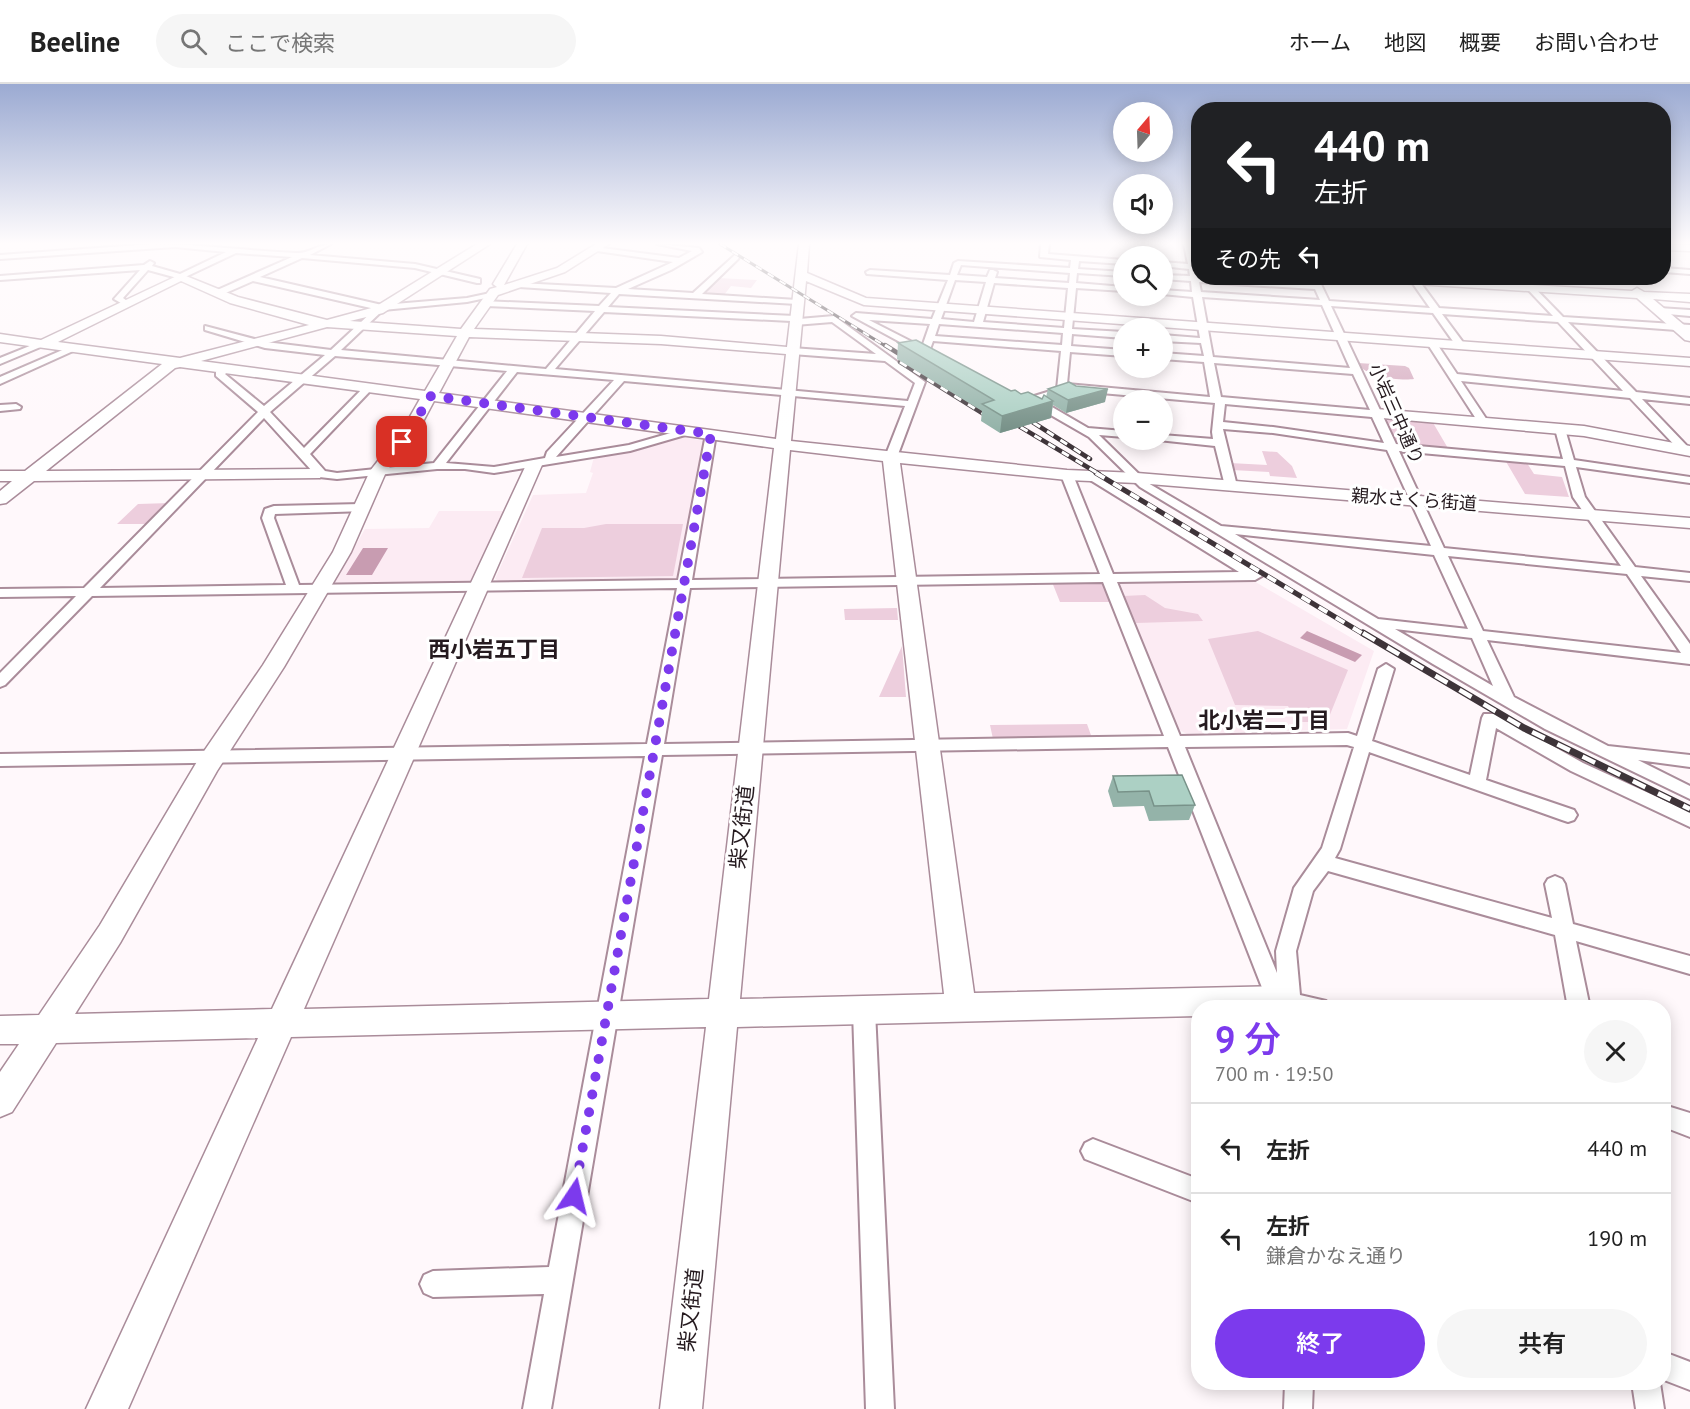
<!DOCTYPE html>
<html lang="ja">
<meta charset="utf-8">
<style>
body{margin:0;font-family:"PT Sans","Noto Sans JP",sans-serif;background:#f6f6f6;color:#222;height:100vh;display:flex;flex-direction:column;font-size:22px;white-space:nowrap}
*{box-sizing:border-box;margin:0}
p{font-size:20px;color:#767676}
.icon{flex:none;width:33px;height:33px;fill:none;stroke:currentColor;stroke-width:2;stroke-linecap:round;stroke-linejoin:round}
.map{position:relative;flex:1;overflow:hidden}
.sheet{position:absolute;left:1191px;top:916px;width:480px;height:390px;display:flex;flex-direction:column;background:#fff;border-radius:24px;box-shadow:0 3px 15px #0003}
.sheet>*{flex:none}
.banner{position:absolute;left:1191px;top:18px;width:480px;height:183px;border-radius:24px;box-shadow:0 3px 15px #0003;background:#202124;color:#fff;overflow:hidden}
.needle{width:39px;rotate:19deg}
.fabs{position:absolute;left:1113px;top:18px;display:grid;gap:12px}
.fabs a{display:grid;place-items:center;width:60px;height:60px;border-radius:50%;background:#fff;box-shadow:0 3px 15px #0003;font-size:30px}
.pin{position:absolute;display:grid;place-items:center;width:51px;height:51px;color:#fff;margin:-26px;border-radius:12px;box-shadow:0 3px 9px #0006}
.me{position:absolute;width:66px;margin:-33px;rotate:10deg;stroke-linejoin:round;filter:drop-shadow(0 0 4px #0008)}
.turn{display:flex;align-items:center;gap:21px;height:126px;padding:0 24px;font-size:27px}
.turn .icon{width:78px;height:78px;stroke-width:2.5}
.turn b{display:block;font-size:42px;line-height:51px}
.then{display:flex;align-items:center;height:57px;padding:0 24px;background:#0003;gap:12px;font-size:22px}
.round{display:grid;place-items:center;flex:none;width:63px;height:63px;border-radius:32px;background:#f6f6f6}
.head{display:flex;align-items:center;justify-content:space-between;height:102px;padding:0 24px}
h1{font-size:36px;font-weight:600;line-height:45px;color:#7c3aed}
.action{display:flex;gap:12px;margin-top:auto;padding:12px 24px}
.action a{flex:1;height:69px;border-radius:36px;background:#7c3aed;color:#fff;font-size:24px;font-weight:600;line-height:69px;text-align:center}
.action a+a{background:#f6f6f6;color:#222}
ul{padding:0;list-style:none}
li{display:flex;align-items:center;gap:18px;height:90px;padding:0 24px;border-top:2px solid #e0e0e0}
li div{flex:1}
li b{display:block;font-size:22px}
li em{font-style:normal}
header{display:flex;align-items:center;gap:36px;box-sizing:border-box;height:84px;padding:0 30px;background:#fff;border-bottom:2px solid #e0e0e0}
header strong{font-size:28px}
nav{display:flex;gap:33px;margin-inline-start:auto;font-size:21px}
.search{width:420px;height:54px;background:#f6f6f6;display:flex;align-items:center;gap:15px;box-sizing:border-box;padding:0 21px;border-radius:33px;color:#767676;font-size:22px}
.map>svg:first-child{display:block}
</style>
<header>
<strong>Beeline</strong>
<div class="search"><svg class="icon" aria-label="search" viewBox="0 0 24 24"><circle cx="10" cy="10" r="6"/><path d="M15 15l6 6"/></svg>ここで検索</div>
<nav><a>ホーム</a><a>地図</a><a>概要</a><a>お問い合わせ</a></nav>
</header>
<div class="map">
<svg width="1690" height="1325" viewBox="0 0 1690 1325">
<rect width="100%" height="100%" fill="#fff8fb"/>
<path fill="#fcebf3" d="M 678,352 L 704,357 L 681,493 L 673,497 L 499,497 L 495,495 L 533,411 L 586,409 L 593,389 L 590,388 L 594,373 L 632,366 Z
M 439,427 L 506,427 L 472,498 L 333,501 L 365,445 L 429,444 Z
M 1252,496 L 1374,567 L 1347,645 L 1187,650 L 1179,646 L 1114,498 Z"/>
<path fill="#edcedd" d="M 718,194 L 757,196 L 751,204 L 731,202 L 724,211 L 702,209 Z
M 1389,334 L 1432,337 L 1449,366 L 1397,360 L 1385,335 Z
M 1262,367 L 1277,368 L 1292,382 L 1297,394 L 1270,392 L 1269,388 L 1232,386 L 1230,379 L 1267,381 Z
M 1505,376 L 1527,379 L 1534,390 L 1562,393 L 1569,413 L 1525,410 Z
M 170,419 L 151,440 L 117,440 L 138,420 Z
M 606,440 L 683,440 L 673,492 L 522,494 L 542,444 L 584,444 Z
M 1101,497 L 1110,518 L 1060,518 L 1052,498 Z
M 1145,511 L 1165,524 L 1198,530 L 1203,537 L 1136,539 L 1123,512 Z
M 897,524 L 898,536 L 845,536 L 844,525 Z
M 1258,547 L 1348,586 L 1327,638 L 1296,638 L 1288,622 L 1235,621 L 1208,555 Z
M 902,562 L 906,613 L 879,613 Z
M 1087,640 L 1092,654 L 993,655 L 990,641 Z"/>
<path fill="#d4a8bd" d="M 1358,279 L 1405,282 L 1409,284 L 1414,295 C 1400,297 1364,293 1358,279 Z"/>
<path fill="#c89cb1" d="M 363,464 L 388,464 L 372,491 L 346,491 Z
M 1307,547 L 1362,571 L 1355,578 L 1300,554 Z"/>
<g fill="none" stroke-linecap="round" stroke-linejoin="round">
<defs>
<path id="street" d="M 153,160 C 201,160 248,167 296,169 C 308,170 319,160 331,160 L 310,171 L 415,180 L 480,195 L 480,199 L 477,199 L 415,184 L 302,174 L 260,193 L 382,221 L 467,214 L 495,208 L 495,212 L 467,218 L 383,226 L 341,266 L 546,285 L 595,227 L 486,222 L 483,221 L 483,217 L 599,222 L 611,209 L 519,203 L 515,201 L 519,199 L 616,204 L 673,178 L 597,167 L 594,163 L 679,174 L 692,167 L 657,160 L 699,164 L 702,168 L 671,186 L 628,205 L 693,209 L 735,171 L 739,173 L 738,175 L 702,210 L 797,216 L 801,218 L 797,220 L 619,210 L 608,223 L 795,232 L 799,235 L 834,232 L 925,298 L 897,373 L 891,376 L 885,373 L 905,322 L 624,297 L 556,373 L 629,361 L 688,344 L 692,345 L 692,349 L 630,367 L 494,389 L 465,385 L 437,385 L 337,395 L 310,392 L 308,390 L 312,387 L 264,334 L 100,504 L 286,501 L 262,434 L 265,425 L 274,422 L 361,420 L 365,421 L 365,427 L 275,430 L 274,434 L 299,501 L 678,496 L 706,350 L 711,347 L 716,350 L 692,496 L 1100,490 L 1061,391 L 1067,388 L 1073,391 L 1113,490 L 1239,488 L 1087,394 L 1087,390 L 1091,389 L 1262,492 L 1255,496 L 1117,498 L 1180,652 L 1348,649 L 1357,652 L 1378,585 L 1386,580 L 1394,585 L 1372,657 L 1470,691 L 1482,634 L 1484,630 L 1496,630 L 1583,679 L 1690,728 L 1690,743 L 1571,687 L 1496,644 L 1486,696 L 1574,726 L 1577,731 L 1574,736 L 1568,738 L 1562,736 L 1369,668 L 1340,765 L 1335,774 L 1552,834 L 1545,800 L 1548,795 L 1555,792 L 1562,795 L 1565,800 L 1573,840 L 1690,872 L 1690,890 L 1576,857 L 1590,924 L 1568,924 L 1555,851 L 1328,787 L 1313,807 L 1296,867 L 1300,911 L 1326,917 L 1329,924 L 1270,924 L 1168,663 L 662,671 L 551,1325 L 523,1325 L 544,1210 L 433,1213 L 424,1209 L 420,1200 L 424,1191 L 433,1187 L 549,1183 L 645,672 L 0,682 L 0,670 L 647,660 L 677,504 L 92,512 L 5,601 L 0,603 L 0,589 L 76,512 L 0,513 L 0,505 L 84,504 L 258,328 L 216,292 L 216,288 L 224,282 L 230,282 L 232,284 L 225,290 L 264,322 L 325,271 L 265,264 L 205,246 L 205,242 L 266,258 L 331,266 L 375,225 L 253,197 L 221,211 L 215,211 L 215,207 L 292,173 L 236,169 L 181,195 L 148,186 L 123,214 L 130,219 L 126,222 L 114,215 L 140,186 L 0,196 L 0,192 L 144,181 L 150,177 L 154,179 L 152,182 L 180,190 L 226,168 L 175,163 L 0,175 L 0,171 ZM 604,228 L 791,237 L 795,241 L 832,238 L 876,270 L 792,264 L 787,267 L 792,270 L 885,277 L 915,299 L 908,317 L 555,285 ZM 335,272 L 507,287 L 434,379 L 337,389 L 325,387 L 310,370 L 372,305 L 372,301 L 366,301 L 304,364 L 270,328 ZM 517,288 L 614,296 L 547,368 L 545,374 L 494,383 L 446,379 ZM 1103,498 L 1164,652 L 664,660 L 690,504 ZM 1347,661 L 1354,663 L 1322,764 L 1294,804 L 1276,867 L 1277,889 L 1185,663 Z
M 1041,160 L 1049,160 L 1048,170 L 1124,176 L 1124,180 L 1079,177 L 1078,185 L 1124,188 L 1124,192 L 1077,189 L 1076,199 L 1124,203 L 1124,207 L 1076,204 L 1072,245 L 1124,248 L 1124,254 L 1072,250 L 1071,262 L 1124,266 L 1124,272 L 1070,268 L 1067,300 L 1210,313 L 1204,278 L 1162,275 L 1162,269 L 1204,272 L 1201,259 L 1162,257 L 1162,251 L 1200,254 L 1193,213 L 1162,210 L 1162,206 L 1192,208 L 1191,197 L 1162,195 L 1162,191 L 1190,192 L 1189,185 L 1162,182 L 1162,178 L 1188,180 L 1184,160 L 1192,160 L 1195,180 L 1198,181 L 1198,185 L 1196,185 L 1198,194 L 1313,200 L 1310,194 L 1318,194 L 1329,217 L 1430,224 L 1409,194 L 1417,194 L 1439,224 L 1553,232 L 1517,194 L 1525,194 L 1563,233 L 1690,241 L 1690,247 L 1568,238 L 1636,308 L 1690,314 L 1690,320 L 1642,315 L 1689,364 L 1689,368 L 1681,368 L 1630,314 L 1461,297 L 1489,339 L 1480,341 L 1427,259 L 1435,257 L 1457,290 L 1623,307 L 1558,238 L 1442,230 L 1465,261 L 1460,264 L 1457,263 L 1433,229 L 1331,222 L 1396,360 L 1563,375 L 1555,345 L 1560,342 L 1565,345 L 1574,376 L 1690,393 L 1690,399 L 1576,383 L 1585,413 L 1635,483 L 1690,489 L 1690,497 L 1641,492 L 1690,560 L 1690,580 L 1487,556 L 1514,613 L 1608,662 L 1690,671 L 1690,683 L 1638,676 L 1690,702 L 1690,715 L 1545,645 L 1433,580 L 1140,403 L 1089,353 L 1030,319 L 1014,318 L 1014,314 L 1031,313 L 1057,305 L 1061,267 L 933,257 L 929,268 L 924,271 L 852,232 L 856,229 L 932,235 L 948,196 L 867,190 L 866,188 L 870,186 L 950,191 L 954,179 L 958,177 L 1070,184 L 1071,176 L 1040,173 ZM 961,181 L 1070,189 L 1069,199 L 995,194 L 997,188 L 993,186 L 990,186 L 987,193 L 957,191 ZM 955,196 L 986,198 L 974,238 L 941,235 ZM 1199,198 L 1315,205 L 1320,216 L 1201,208 ZM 994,199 L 1068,204 L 1064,244 L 983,238 ZM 1202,213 L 1322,221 L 1350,284 L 1213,273 ZM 869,236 L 930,240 L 922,263 ZM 939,240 L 1063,249 L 1062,261 L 935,252 ZM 1214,279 L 1353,290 L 1370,326 L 1221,313 ZM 1067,306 L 1215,319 L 1212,348 L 1213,355 L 1162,351 L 1162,356 L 1158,356 L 1215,362 L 1225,402 L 1231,406 L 1237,402 L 1223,345 L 1273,349 L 1387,366 L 1431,462 L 1221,442 L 1148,399 L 1099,351 L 1124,353 L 1124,347 L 1088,344 L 1040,316 L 1066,309 ZM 1225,320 L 1372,333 L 1384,359 L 1273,343 L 1223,338 ZM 1399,367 L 1565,382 L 1573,413 L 1621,482 L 1444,464 ZM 1235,450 L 1434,471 L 1468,545 L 1378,535 ZM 1448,472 L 1627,490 L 1681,569 L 1483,547 ZM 1395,545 L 1472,554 L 1493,602 Z
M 1664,184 L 1690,186 L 1690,190 L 1664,188 Z
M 1659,224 L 1690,226 L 1690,232 L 1656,229 L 1656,225 Z
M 42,257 L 50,259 L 0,280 L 0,274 Z
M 74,261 L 82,263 L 0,300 L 0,293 Z
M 16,320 L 21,323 L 20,325 L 0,327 L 0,321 Z
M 864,917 L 872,920 L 875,927 L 894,1325 L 866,1325 L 853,927 L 856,920 Z
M 1664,1021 L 1690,1029 L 1690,1053 L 1664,1043 Z
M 1093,1055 L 1198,1095 L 1198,1119 L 1085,1075 L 1081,1067 L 1085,1059 Z
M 1664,1268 L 1690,1278 L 1690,1306 L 1664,1296 Z
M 1285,1299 L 1313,1299 L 1312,1325 L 1284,1325 Z
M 1632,1299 L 1660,1299 L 1664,1325 L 1636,1325 Z"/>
<path id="secondary" d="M 477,160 L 490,160 L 383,229 L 350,237 L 461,245 L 490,205 L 497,203 L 493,200 L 517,160 L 527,160 L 504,201 L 557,184 L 596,160 L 609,160 L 565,188 L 498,211 L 474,245 L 661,252 L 787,263 L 799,160 L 809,160 L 807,189 L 866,214 L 1690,274 L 1690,282 L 864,221 L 806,197 L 791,357 L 1067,386 L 1137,389 L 1690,434 L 1690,444 L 1137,399 L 1067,396 L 900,379 L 974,909 L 1278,902 L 1289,906 L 1293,916 L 1290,924 L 1198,924 L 1198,932 L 737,943 L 702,1325 L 660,1325 L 706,943 L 291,953 L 128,1325 L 86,1325 L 258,954 L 56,959 L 12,1028 L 0,1033 L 0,988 L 19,960 L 0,960 L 0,932 L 39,931 L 100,841 L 198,676 L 263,581 L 333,468 L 370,387 L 403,345 L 420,315 L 180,283 L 175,284 L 46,387 L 314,385 L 322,390 L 320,394 L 34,397 L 6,419 L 0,420 L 0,407 L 12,397 L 0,397 L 0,387 L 25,387 L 162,280 L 0,258 L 0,250 L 41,256 L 181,190 L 238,213 L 327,236 L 375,223 ZM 181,197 L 230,219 L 309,241 L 180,274 L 58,258 ZM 327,243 L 457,252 L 425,307 L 201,277 ZM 469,253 L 661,260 L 786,270 L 776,355 L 439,309 ZM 434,317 L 774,364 L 709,915 L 304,925 L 542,381 L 534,376 L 526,381 L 272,925 L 75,930 L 120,859 L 217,687 L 284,583 L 351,468 L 386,388 L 418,347 ZM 790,366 L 883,377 L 944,910 L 740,915 Z
M 1664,160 L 1690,161 L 1690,167 L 1664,166 Z
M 1362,194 L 1416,194 L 1632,207 L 1637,204 L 1644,208 L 1690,210 L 1690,218 L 1653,215 L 1690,246 L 1690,257 L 1685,256 L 1637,214 L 1368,197 Z
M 1376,325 L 1584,342 L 1690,362 L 1690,372 L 1584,352 L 1371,333 L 1368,330 Z"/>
</defs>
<use href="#street" stroke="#aa8c9a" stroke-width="4"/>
<use href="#secondary" stroke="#aa8c9a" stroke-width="3"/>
<use href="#street" fill="#fff" fill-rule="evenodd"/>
<use href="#secondary" fill="#fff" fill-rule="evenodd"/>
<defs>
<path id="rail-far3" d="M 720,160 L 887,263"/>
<path id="rail-far2" d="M 885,261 L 912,278
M 900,278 L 995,337
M 1020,330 L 1090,375
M 1007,335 L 1099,390"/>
<path id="rail-far1" d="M 1096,389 L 1365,551"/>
<path id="rail" d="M 1363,549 L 1524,644 L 1690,725"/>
</defs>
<use href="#rail-far3" stroke="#3e3439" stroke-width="3"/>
<use href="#rail-far2" stroke="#3e3439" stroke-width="4.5"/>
<use href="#rail-far1" stroke="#3e3439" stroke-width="5"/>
<use href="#rail" stroke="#3e3439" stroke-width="7"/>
<use href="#rail-far3" stroke="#fff" stroke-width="2" stroke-dasharray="7" stroke-linecap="butt"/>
<use href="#rail-far2" stroke="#fff" stroke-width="3" stroke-dasharray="8" stroke-linecap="butt"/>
<use href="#rail-far1" stroke="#fff" stroke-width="4" stroke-dasharray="10" stroke-linecap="butt"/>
<use href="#rail" stroke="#fff" stroke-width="4.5" stroke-dasharray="14" stroke-linecap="butt"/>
</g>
<path fill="#94b3a9" d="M 898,259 L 1011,307 L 1042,315 L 1046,313 L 1048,305 L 1105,318 L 1066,329 L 1053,321 L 1051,334 L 1000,349 L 981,337 L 982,327 L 897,275 Z
M 1113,692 L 1195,721 L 1189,736 L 1149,737 L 1144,722 L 1113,723 L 1108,707 Z"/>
<path fill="#789289" d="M 1108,305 L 1105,318 L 1066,329 L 1068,316 Z
M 1053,317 L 1051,334 L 1000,349 L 1002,332 Z"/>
<path fill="#acd0c4" stroke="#789289" stroke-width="1.5" d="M 916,256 L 1011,307 L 1015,306 L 1021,310 L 1028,308 L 1042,315 L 1044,311 L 1053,317 L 1002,332 L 982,320 L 994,316 L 898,259 Z
M 1069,298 L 1076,302 L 1108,305 L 1068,316 L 1048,305 Z
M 1182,691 L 1195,721 L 1154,722 L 1149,707 L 1118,708 L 1113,692 Z"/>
<linearGradient id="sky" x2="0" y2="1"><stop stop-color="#9baad2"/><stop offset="0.46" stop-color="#fffcfd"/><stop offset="1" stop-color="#fffcfd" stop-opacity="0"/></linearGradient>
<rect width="1690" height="346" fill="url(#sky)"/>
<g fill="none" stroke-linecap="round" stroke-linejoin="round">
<path stroke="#7c3aed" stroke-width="10" stroke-dasharray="0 18" d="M 402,358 L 431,312 L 711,350 L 574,1112"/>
</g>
<g text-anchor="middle" stroke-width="6" stroke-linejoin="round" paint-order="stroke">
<g font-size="18" fill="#251a1f" stroke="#fff">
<text transform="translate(1396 330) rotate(66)" y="6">小岩三中通り</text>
<text transform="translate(1414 416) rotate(4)" y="6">親水さくら街道</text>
</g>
<g font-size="21" fill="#251a1f" stroke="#fff">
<text transform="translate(742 743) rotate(-84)" y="7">柴又街道</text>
<text transform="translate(691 1226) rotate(-84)" y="7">柴又街道</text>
</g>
<g font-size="22" font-weight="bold" fill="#251a1f" stroke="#fff">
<text x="494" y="573">西小岩五丁目</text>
<text x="1264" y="644">北小岩二丁目</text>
</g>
</g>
</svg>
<div class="fabs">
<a><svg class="needle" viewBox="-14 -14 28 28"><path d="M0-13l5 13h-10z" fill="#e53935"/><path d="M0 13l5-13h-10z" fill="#767676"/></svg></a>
<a><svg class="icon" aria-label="sound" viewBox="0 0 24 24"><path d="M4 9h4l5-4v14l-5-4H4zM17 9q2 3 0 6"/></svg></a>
<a><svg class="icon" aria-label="search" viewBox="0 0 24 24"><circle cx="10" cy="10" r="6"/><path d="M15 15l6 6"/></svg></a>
<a>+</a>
<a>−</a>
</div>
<div class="pin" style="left:402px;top:358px;background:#d93025"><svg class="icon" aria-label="arrive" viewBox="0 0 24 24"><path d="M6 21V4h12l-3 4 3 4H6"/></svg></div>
<svg class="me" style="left:574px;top:1112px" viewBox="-20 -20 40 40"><path d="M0-17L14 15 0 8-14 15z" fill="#7c3aed" stroke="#fff" stroke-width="4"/></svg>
<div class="banner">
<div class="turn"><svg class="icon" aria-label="left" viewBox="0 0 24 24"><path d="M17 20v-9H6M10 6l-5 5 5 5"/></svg><div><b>440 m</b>左折</div></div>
<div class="then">その先<svg class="icon" aria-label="left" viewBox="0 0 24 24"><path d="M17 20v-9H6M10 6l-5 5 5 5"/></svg></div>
</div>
<section class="sheet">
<div class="head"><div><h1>9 分</h1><p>700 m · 19:50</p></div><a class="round"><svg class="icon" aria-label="close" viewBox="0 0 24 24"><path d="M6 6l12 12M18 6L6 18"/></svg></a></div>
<ul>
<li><svg class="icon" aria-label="left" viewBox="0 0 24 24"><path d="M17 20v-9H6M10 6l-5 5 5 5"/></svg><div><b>左折</b></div><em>440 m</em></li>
<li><svg class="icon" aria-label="left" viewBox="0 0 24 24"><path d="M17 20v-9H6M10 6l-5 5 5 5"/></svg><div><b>左折</b><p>鎌倉かなえ通り</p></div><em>190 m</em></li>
</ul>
<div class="action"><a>終了</a><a>共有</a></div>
</section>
</div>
